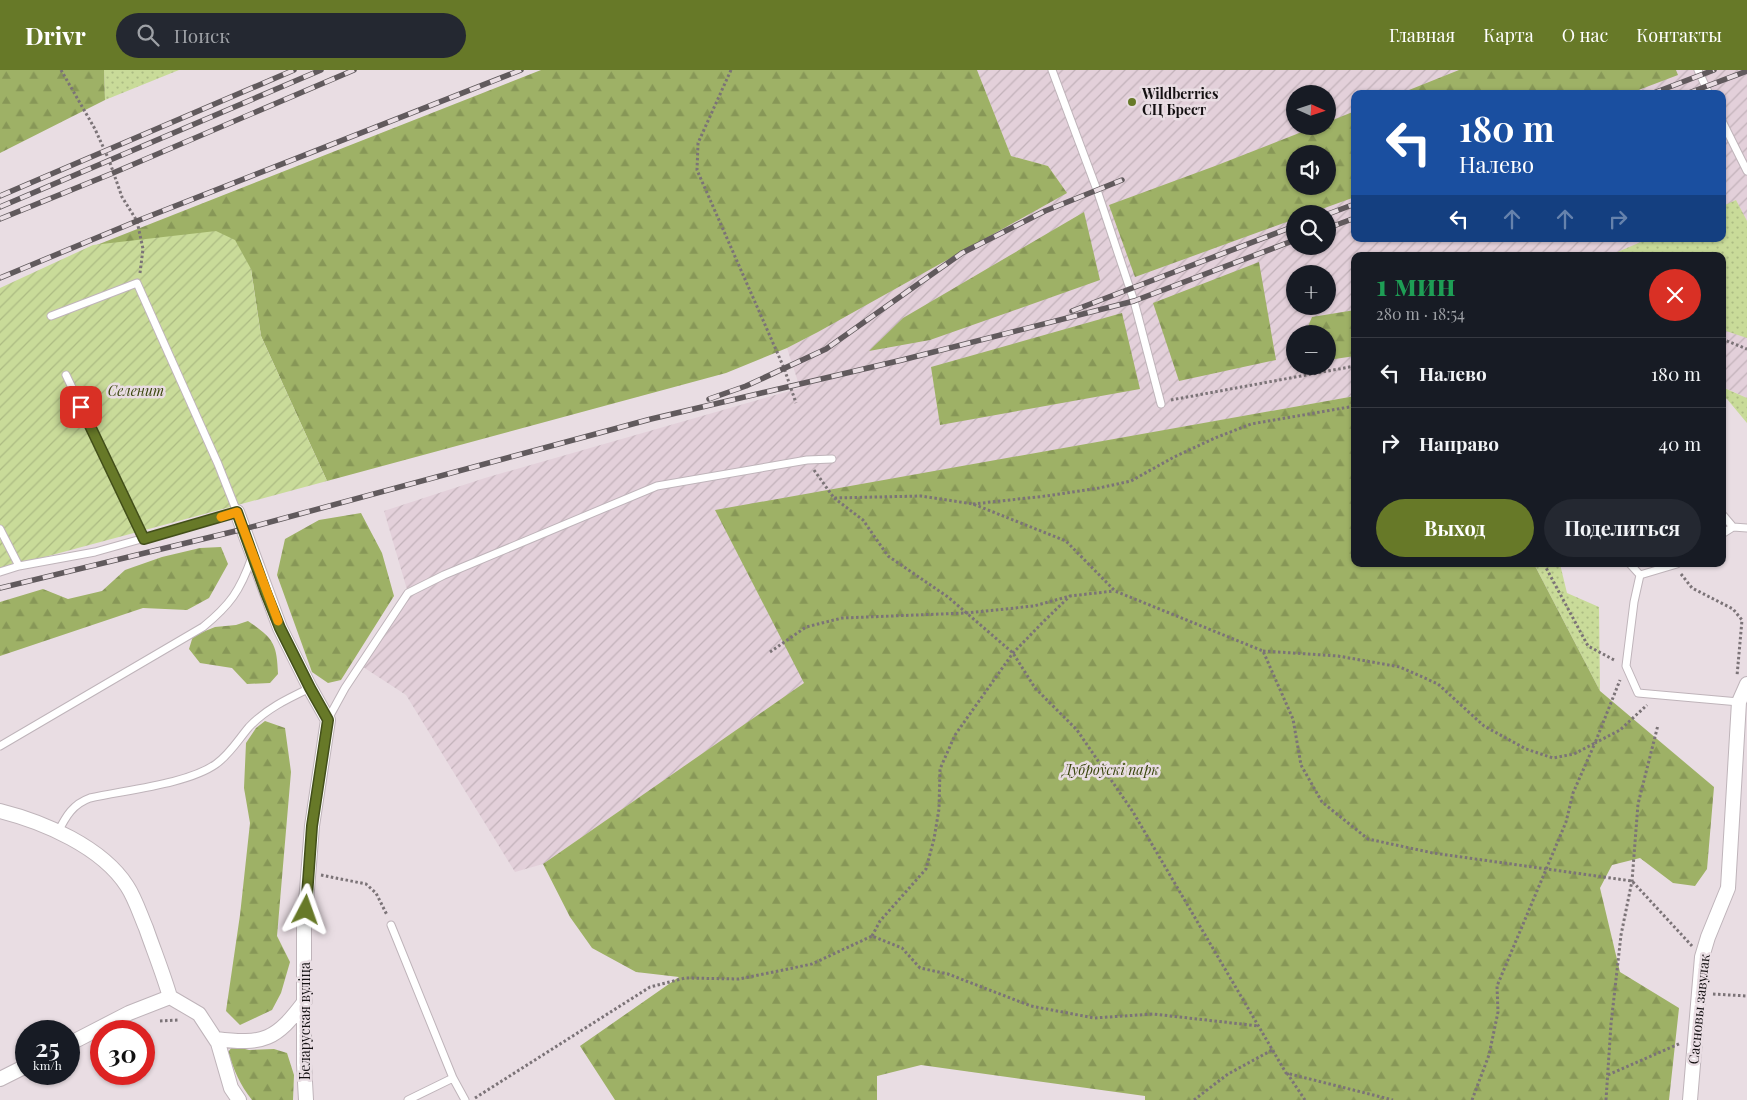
<!DOCTYPE html>
<html lang="ru">
<meta charset="utf-8">
<style>
body{margin:0;font-family:"Playfair Display",serif;background:#242831;color:#f1f3f6;height:100vh;display:flex;flex-direction:column;font-size:19px;white-space:nowrap}
*{box-sizing:border-box;margin:0}
p{font-size:16px;color:#9ea1a6}
.icon{flex:none;width:28px;height:28px;fill:none;stroke:currentColor;stroke-width:2;stroke-linecap:round;stroke-linejoin:round}
.map{position:relative;flex:1;overflow:hidden}
.side{position:absolute;left:1351px;top:182px;width:375px;height:315px;display:flex;flex-direction:column;background:#171b24;border-radius:10px;box-shadow:0 1px 4px #0004}
.side>*{flex:none}
.hud{position:absolute;left:1351px;top:20px;width:375px;height:152px;border-radius:10px;box-shadow:0 1px 4px #0004;background:#1a4fa0;color:#fff;overflow:hidden}
.needle{width:32px;rotate:93deg}
.fabs{position:absolute;left:1286px;top:15px;display:grid;gap:10px}
.fabs a{display:grid;place-items:center;width:50px;height:50px;border-radius:50%;background:#171b24;box-shadow:0 1px 4px #0004;font-size:25px}
.speed{position:absolute;left:15px;top:950px;display:flex;gap:10px;font-size:25px;font-weight:700;text-align:center}
.speed>*{display:grid;place-content:center;width:65px;height:65px;border-radius:50%;background:#171b24;box-shadow:0 1px 4px #0004;line-height:1}
.speed small{font-size:12px;font-weight:400}
.speed .limit{border:8px solid #d22;background:#fff;color:#111}
.pin{position:absolute;display:grid;place-items:center;width:42px;height:42px;color:#fff;margin:-21px;border-radius:10px;box-shadow:0 2px 8px #0006}
.me{position:absolute;width:55px;margin:-28px;rotate:4deg;stroke-linejoin:round;filter:drop-shadow(0 0 4px #0008)}
.turn{display:flex;align-items:center;gap:18px;height:105px;padding:0 25px;font-size:22px}
.turn .icon{width:65px;height:65px;stroke-width:2.5}
.turn b{display:block;font-size:35px;line-height:42px}
.lanes{display:flex;align-items:center;height:48px;padding:0 25px;background:#0003;justify-content:center;gap:25px;direction:ltr}
.lanes .off{opacity:.35}
.round{display:grid;place-items:center;flex:none;width:52px;height:52px;border-radius:26px;background:#242831}
.head{display:flex;align-items:center;justify-content:space-between;height:85px;padding:0 25px}
h1{font-size:30px;font-weight:700;line-height:38px;color:#1e9e55}
.button{display:flex;gap:10px;margin-top:auto;padding:10px 25px}
.button a{flex:1;height:58px;border-radius:30px;background:#677928;color:#fff;font-size:20px;font-weight:700;line-height:58px;text-align:center}
.button a+a{background:#242831;color:#f1f3f6}
ul{padding:0;list-style:none}
li{display:flex;align-items:center;gap:15px;height:70px;padding:0 25px;border-top:1px solid #363941}
li div{flex:1}
li b{display:block;font-size:19px}
li em{font-style:normal}
header{display:flex;align-items:center;gap:30px;box-sizing:border-box;height:70px;padding:0 25px;background:#677928;color:#fff}
header strong{font-size:24px}
nav{display:flex;gap:28px;margin-inline-start:auto;font-size:18px}
.search{width:350px;height:45px;background:#242831;display:flex;align-items:center;gap:12px;box-sizing:border-box;padding:0 18px;border-radius:28px;color:#9ea1a6;font-size:19px}
.map>svg:first-child{display:block}
</style>
<header>
<strong>Drivr</strong>
<div class="search"><svg class="icon" aria-label="search" viewBox="0 0 24 24"><circle cx="10" cy="10" r="6"/><path d="M15 15l6 6"/></svg>Поиск</div>
<nav><a>Главная</a><a>Карта</a><a>О нас</a><a>Контакты</a></nav>
</header>
<div class="map">
<svg width="1747" height="1030" viewBox="0 0 1747 1030">
<defs>
<pattern id="industrial-furrows" width="10" height="10" patternUnits="userSpaceOnUse" patternTransform="scale(1.25)"><rect width="10" height="10" fill="#e3d0da"/><path d="M-1 1l2-2M0 10L10 0M9 11l2-2" fill="none" stroke="#c2b2ba"/></pattern>
<pattern id="grass-dots" width="8" height="8" patternUnits="userSpaceOnUse" patternTransform="scale(1.25)"><rect width="8" height="8" fill="#c9db99"/><path d="M2 2h.1M6 6h.1" fill="none" stroke="#acbb83" stroke-width="1.8" stroke-linecap="round"/></pattern>
<pattern id="forest-firs" width="22" height="20" patternUnits="userSpaceOnUse" patternTransform="scale(1.25)"><rect width="22" height="20" fill="#9eb166"/><path d="M5 1l3.5 6h-7zM16 11l3.5 6h-7z" fill="#879757"/></pattern>
<pattern id="garden-furrows" width="10" height="10" patternUnits="userSpaceOnUse" patternTransform="scale(1.25)"><rect width="10" height="10" fill="#c9db99"/><path d="M-1 1l2-2M0 10L10 0M9 11l2-2" fill="none" stroke="#acbb83"/></pattern>
</defs>
<rect width="100%" height="100%" fill="#e9dde3"/>
<path fill="url(#industrial-furrows)" fill-rule="evenodd" d="M 977,0 L 1747,0 L 1747,328 L 1723,317 L 1722,186 L 1355,186 L 1355,326 L 716,441 L 805,613 L 543,794 L 515,802 L 406,625 L 360,595 L 408,523 L 384,441 L 485,408 L 800,318 L 787,278 L 818,262 L 1048,96 L 1011,86 ZM 1295,24 L 1328,24 L 1328,56 L 1295,56 ZM 1355,24 L 1722,24 L 1722,169 L 1355,169 ZM 1295,84 L 1328,84 L 1328,116 L 1295,116 ZM 1295,144 L 1328,144 L 1328,176 L 1295,176 ZM 1295,204 L 1328,204 L 1328,236 L 1295,236 ZM 1295,264 L 1328,264 L 1328,296 L 1295,296 Z"/>
<path fill="url(#grass-dots)" d="M 104,0 L 179,0 L 105,30 Z
M 1736,130 L 1747,151 L 1747,268 L 1723,260 L 1722,186 L 1608,186 L 1648,169 L 1722,169 L 1723,136 Z
M 1722,317 L 1747,328 L 1747,353 L 1727,329 L 1723,328 Z
M 1534,494 L 1560,494 L 1567,523 L 1599,537 L 1600,621 Z"/>
<path fill="url(#forest-firs)" fill-rule="evenodd" d="M 0,0 L 104,0 L 105,30 L 0,83 Z
M 541,0 L 977,0 L 1011,86 L 1048,96 L 1067,123 L 818,262 L 787,278 L 726,303 L 327,411 L 261,266 L 251,199 L 79,182 Z
M 1459,0 L 1676,0 L 1678,5 L 1628,24 L 1399,24 Z
M 1355,41 L 1355,127 L 1308,144 L 1295,144 L 1295,149 L 1135,207 L 1109,135 L 1215,96 L 1317,56 L 1328,56 L 1328,52 ZM 1295,84 L 1328,84 L 1328,116 L 1295,116 Z
M 1084,142 L 1100,210 L 930,270 L 869,281 L 903,248 Z
M 1259,192 L 1276,290 L 1179,311 L 1153,233 Z
M 1355,240 L 1355,286 L 1328,290 L 1328,264 L 1305,264 L 1312,247 Z
M 1122,243 L 1140,319 L 940,355 L 931,297 Z
M 1355,326 L 1355,494 L 1534,494 L 1600,621 L 1714,717 L 1707,799 L 1695,816 L 1673,813 L 1640,788 L 1612,795 L 1600,818 L 1620,902 L 1679,938 L 1669,1030 L 1145,1030 L 1145,1026 L 921,995 L 877,1006 L 877,1030 L 615,1030 L 580,976 L 679,907 L 636,902 L 592,878 L 570,847 L 543,794 L 804,613 L 715,440 Z
M 361,443 L 382,483 L 394,526 L 341,610 L 328,613 L 312,602 L 277,505 L 285,469 L 319,450 Z
M 221,477 L 228,494 L 209,528 L 187,540 L 143,538 L 0,586 L 0,532 L 43,519 L 68,529 L 102,521 L 125,500 L 162,487 L 200,478 Z
M 248,551 C 273,568 277,573 278,604 L 270,613 L 247,614 L 232,598 L 200,593 L 189,579 L 193,566 L 215,557 L 236,555 Z
M 265,651 L 285,658 L 291,702 L 277,866 L 290,892 L 281,923 L 272,940 L 240,955 L 226,941 L 240,845 L 250,753 L 244,718 L 246,673 L 256,658 Z
M 233,976 L 249,980 L 274,979 L 287,983 L 294,1005 L 293,1030 L 252,1030 C 240,1015 234,1000 228,982 Z"/>
<path fill="url(#garden-furrows)" d="M 216,161 L 235,170 L 251,199 L 261,266 L 327,411 L 0,499 L 0,218 L 93,175 Z"/>
<g fill="none" stroke-linecap="round" stroke-linejoin="round">
<defs>
<path id="service" d="M 1052,0 L 1097,120 L 1134,231 L 1161,334
M 1698,0 L 1709,24
M 1722,51 L 1747,101
M 66,305 L 144,469
M 1722,444 L 1733,457
M 0,459 L 19,496
M 1722,464 L 1733,457 L 1747,458
M 1630,494 L 1640,505
M 1677,494 L 1640,505 L 1634,532 L 1626,596 L 1638,623 L 1739,632
M 0,502 L 19,496 L 95,482 L 237,442 L 218,394 L 137,213 L 51,246
M 328,649 L 345,618 L 408,523 L 444,505 L 657,416 L 807,390 L 832,389
M 0,676 L 203,557 C 230,535 240,521 252,487
M 58,762 C 66,746 73,734 90,728 C 125,720 188,714 216,694 C 230,684 238,670 249,657 C 266,639 287,629 310,618
M 391,855 L 453,1008 L 465,1030
M 408,1030 L 453,1008"/>
<path id="minor" d="M 237,442 L 280,558 L 310,618 L 328,650 L 312,756 L 304,858 L 304,994 L 306,1030
M 0,741 C 44,752 102,777 127,816 C 135,828 140,844 146,858 C 154,881 163,903 170,927
M 170,927 L 199,944 L 218,973 L 231,1018 L 239,1030
M 216,969 C 264,975 276,970 305,931
M 69,974 L 129,943 L 170,927
M 0,1009 L 26,996
M 1690,1030 L 1702,887 L 1708,867 L 1728,818 L 1739,632 L 1747,614"/>
</defs>
<use href="#service" stroke="#bfb4ba" stroke-width="9"/>
<use href="#minor" stroke="#bfb4ba" stroke-width="16"/>
<path stroke="#7b7377" stroke-width="3" stroke-dasharray="2.5 2.5" stroke-linecap="butt" d="M 61,0 L 95,59 L 109,90 L 122,127 L 137,151 L 143,179 L 140,203
M 731,0 L 698,73 L 697,100 L 784,298 L 796,333
M 1722,269 L 1747,279
M 1171,330 L 1355,296
M 814,400 L 834,428 L 921,426 L 973,434 L 1066,471 L 1115,521 L 1263,581 L 1293,649 L 1301,695 L 1322,732 L 1368,769 L 1433,783 L 1632,811 L 1692,876
M 834,428 L 863,450 L 888,486 L 948,527 L 1013,583 L 1035,618 L 1077,660 L 1133,742 L 1286,1003 L 1393,1030
M 973,434 L 1046,426 L 1099,418 L 1131,411 L 1174,387 L 1215,368 L 1251,354 L 1355,336
M 1544,494 L 1588,576 L 1616,591
M 1681,504 L 1692,518 L 1733,539 L 1742,550 L 1737,606
M 1263,581 L 1338,586 L 1400,597 L 1438,614 L 1484,656 L 1526,679 L 1553,688 L 1574,684 L 1595,673 L 1620,610
M 770,582 L 806,557 L 842,548 L 966,543 L 1034,536 L 1070,526 L 1114,521
M 321,805 L 366,814 L 376,823 L 387,845
M 872,866 L 880,851 L 926,799 L 934,769 L 939,739 L 940,699 L 955,665 L 1013,583 L 1044,551 L 1070,526
M 1713,924 L 1747,926
M 160,951 L 179,950
M 1287,1003 L 1305,1030
M 1608,1005 L 1681,973
M 475,1028 L 650,917 L 685,908 L 739,909 L 812,894 L 872,866 L 902,878 L 920,898 L 948,904 L 1031,936 L 1094,948 L 1153,944 L 1259,956
M 1194,1030 L 1228,1004 L 1274,979
M 1472,1030 L 1489,985 L 1498,942 L 1497,916 L 1566,752 L 1573,723 L 1595,673 L 1620,660 L 1647,635
M 1606,1030 L 1611,954 L 1621,865 L 1632,811 L 1638,734 L 1658,655"/>
<use href="#service" stroke="#fff" stroke-width="7"/>
<use href="#minor" stroke="#fff" stroke-width="14"/>
<defs>
<path id="rail" d="M 1651,24 L 1714,0
M 1686,24 L 1747,1
M 0,126 L 294,0
M 0,137 L 321,0
M 1328,144 L 1355,134
M 0,149 L 113,103 L 354,0
M 1328,158 L 1355,148
M 0,208 L 137,151 L 521,0
M 1072,241 L 1295,156
M 709,329 L 746,316 L 826,279 L 962,183 L 1045,141 L 1122,110
M 0,518 L 244,459 L 651,349 L 902,290 L 1134,231 L 1295,170"/>
</defs>
<use href="#rail" stroke="#615a5d" stroke-width="5.5"/>
<use href="#rail" stroke="#e9dde3" stroke-width="4" stroke-dasharray="11" stroke-linecap="butt"/>
</g>
<g fill="none" stroke-linecap="round" stroke-linejoin="round">
<defs>
<path id="route" d="M 81,337 L 144,469 L 237,442 L 266,523 L 280,558 L 310,618 L 328,650 L 312,756 L 306,840"/>
</defs>
<use href="#route" stroke="#434f1a" stroke-width="12"/>
<use href="#route" stroke="#677928" stroke-width="9"/>
<path stroke="#f59e0b" stroke-width="9" d="M 221,447 L 237,442 L 278,551"/>
</g>
<circle fill="#677928" stroke="#e9dde3" stroke-width="2" cx="1132" cy="32" r="5"/>
<g text-anchor="middle" stroke-width="5" stroke-linejoin="round" paint-order="stroke">
<g font-size="14" font-weight="bold" fill="#141012" stroke="#e9dde3" text-anchor="start">
<text x="1142" y="29">Wildberries<tspan x="1142" dy="16">СЦ Брест</tspan></text>
</g>
<g font-size="14" font-style="italic" fill="#39450c" stroke="#e9dde3">
<text x="136" y="326">Селенит</text>
<text x="1111" y="705">Дуброўскі парк</text>
</g>
<g font-size="14" fill="#141012" stroke="#e9dde3">
<text transform="translate(1699 939) rotate(-84)" y="5">Сасновы завулак</text>
<text transform="translate(305 951) rotate(-90)" y="5">Беларуская вуліца</text>
</g>
</g>
</svg>
<div class="fabs">
<a><svg class="needle" viewBox="-14 -14 28 28"><path d="M0-13l5 13h-10z" fill="#e53935"/><path d="M0 13l5-13h-10z" fill="#9ea1a6"/></svg></a>
<a><svg class="icon" aria-label="sound" viewBox="0 0 24 24"><path d="M4 9h4l5-4v14l-5-4H4zM17 9q2 3 0 6"/></svg></a>
<a><svg class="icon" aria-label="search" viewBox="0 0 24 24"><circle cx="10" cy="10" r="6"/><path d="M15 15l6 6"/></svg></a>
<a>+</a>
<a>−</a>
</div>
<div class="speed"><div>25<small>km/h</small></div><div class="limit">30</div></div>
<div class="pin" style="left:81px;top:337px;background:#d93025"><svg class="icon" aria-label="arrive" viewBox="0 0 24 24"><path d="M6 21V4h12l-3 4 3 4H6"/></svg></div>
<svg class="me" style="left:306px;top:840px" viewBox="-20 -20 40 40"><path d="M0-17L14 15 0 8-14 15z" fill="#677928" stroke="#fff" stroke-width="4"/></svg>
<div class="hud">
<div class="turn"><svg class="icon" aria-label="left" viewBox="0 0 24 24"><path d="M17 20v-9H6M10 6l-5 5 5 5"/></svg><div><b>180 m</b>Налево</div></div>
<div class="lanes"><svg class="icon" aria-label="left" viewBox="0 0 24 24"><path d="M17 20v-9H6M10 6l-5 5 5 5"/></svg><svg class="icon off" aria-label="ahead" viewBox="0 0 24 24"><path d="M12 20V5M6 11l6-6 6 6"/></svg><svg class="icon off" aria-label="ahead" viewBox="0 0 24 24"><path d="M12 20V5M6 11l6-6 6 6"/></svg><svg class="icon off" aria-label="right" viewBox="0 0 24 24"><path d="M7 20v-9h11M14 6l5 5-5 5"/></svg></div>
</div>
<section class="side">
<div class="head"><div><h1>1 мин</h1><p>280 m · 18:54</p></div><a class="round" style="background:#d93025;color:#fff"><svg class="icon" aria-label="close" viewBox="0 0 24 24"><path d="M6 6l12 12M18 6L6 18"/></svg></a></div>
<ul>
<li><svg class="icon" aria-label="left" viewBox="0 0 24 24"><path d="M17 20v-9H6M10 6l-5 5 5 5"/></svg><div><b>Налево</b></div><em>180 m</em></li>
<li><svg class="icon" aria-label="right" viewBox="0 0 24 24"><path d="M7 20v-9h11M14 6l5 5-5 5"/></svg><div><b>Направо</b></div><em>40 m</em></li>
</ul>
<div class="button"><a>Выход</a><a>Поделиться</a></div>
</section>
</div>
